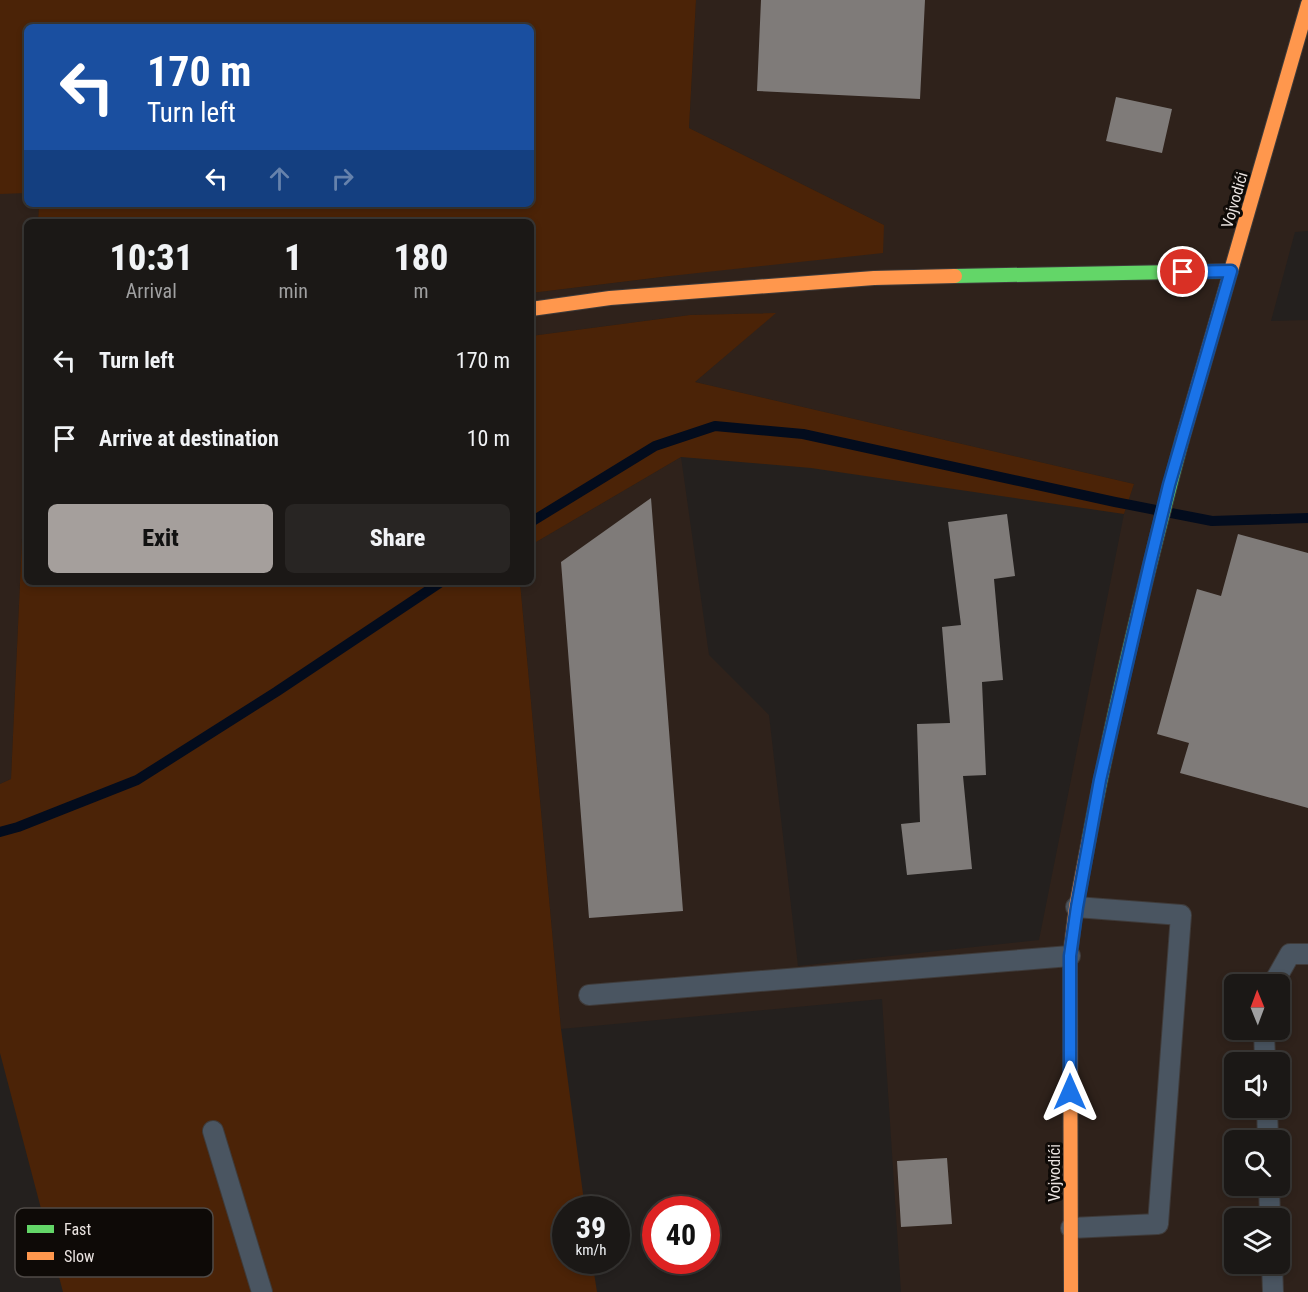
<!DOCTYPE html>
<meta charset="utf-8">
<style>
body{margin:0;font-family:"Roboto Condensed",sans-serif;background:#282523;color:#f1f3f6;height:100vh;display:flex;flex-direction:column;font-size:22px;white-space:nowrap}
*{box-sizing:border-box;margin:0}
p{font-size:20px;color:#a0a0a1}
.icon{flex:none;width:33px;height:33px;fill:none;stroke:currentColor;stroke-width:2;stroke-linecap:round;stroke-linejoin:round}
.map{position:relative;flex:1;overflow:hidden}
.details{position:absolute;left:24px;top:219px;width:510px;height:366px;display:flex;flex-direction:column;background:#1b1816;border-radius:9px;box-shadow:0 3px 9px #0003,0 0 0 2px #393735}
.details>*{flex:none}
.hud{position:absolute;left:24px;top:24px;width:510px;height:183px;border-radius:9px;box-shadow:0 3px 9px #0003,0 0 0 2px #393735;background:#1a4fa0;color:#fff;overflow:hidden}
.needle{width:39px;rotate:359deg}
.fabs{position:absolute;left:1224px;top:974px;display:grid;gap:12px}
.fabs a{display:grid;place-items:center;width:66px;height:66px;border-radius:9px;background:#1b1816;box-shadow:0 3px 9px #0003,0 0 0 2px #393735;font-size:30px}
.speed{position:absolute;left:552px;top:1196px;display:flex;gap:12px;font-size:30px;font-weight:700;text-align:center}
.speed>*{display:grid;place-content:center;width:78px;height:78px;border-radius:50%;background:#1b1816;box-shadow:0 3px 9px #0003,0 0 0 2px #393735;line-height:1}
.speed small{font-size:15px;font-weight:400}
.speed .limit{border:9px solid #d22;background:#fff;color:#111}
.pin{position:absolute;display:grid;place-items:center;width:51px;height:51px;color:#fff;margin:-26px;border:3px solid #fff;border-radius:50%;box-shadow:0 2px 6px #0007}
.me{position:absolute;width:66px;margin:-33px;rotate:0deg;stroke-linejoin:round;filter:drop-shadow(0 0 4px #0008)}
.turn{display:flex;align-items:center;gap:21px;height:126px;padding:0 24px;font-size:27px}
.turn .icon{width:78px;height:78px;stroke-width:2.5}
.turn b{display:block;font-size:42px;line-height:51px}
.lanes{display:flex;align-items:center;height:57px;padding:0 24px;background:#0003;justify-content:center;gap:30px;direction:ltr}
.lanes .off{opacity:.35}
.eta{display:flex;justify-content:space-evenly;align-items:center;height:102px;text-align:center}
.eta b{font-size:36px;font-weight:800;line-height:42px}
.cta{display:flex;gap:12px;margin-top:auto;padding:12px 24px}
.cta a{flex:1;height:69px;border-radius:9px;background:#a59f9c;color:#111;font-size:24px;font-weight:800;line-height:69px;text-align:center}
.cta a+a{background:#282523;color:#f1f3f6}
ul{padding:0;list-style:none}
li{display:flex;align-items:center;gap:18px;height:78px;padding:0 24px}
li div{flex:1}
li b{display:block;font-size:22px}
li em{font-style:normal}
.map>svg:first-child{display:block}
</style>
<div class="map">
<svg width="1308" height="1292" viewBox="0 0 1308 1292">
<rect width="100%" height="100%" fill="#24201e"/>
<path fill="#2f221b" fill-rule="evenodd" d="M 0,0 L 27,27 L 27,204 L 39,204 L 38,222 L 27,222 L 27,430 L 11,779 L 0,784 Z
M 696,0 L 1308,0 L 1308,231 L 1295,232 L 1271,321 L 1308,320 L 1308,1292 L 901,1292 L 882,999 L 561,1029 L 520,582 L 531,582 L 531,545 L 681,457 L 709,655 L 769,715 L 798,966 L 1039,940 L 1124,514 L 1134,484 L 695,382 L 775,313 L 690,315 L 531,336 L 531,293 L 670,276 L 884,225 L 689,128 ZM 1234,984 L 1280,984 L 1280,1029 L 1234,1029 ZM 1234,1062 L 1280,1062 L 1280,1107 L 1234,1107 ZM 1234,1140 L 1280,1140 L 1280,1185 L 1234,1185 ZM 1234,1218 L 1280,1218 L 1280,1263 L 1234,1263 Z"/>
<path fill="#4b2307" d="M 0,0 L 696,0 L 689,128 L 884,225 L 883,253 L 670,276 L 531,293 L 531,222 L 38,222 L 39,204 L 531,204 L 531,27 L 27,27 L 27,193 L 0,194 Z
M 776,313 L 695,382 L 1134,484 L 1124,514 L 811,468 L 681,457 L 531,545 L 531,336 L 690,315 Z
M 27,430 L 27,582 L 520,582 L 561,1029 L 585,1209 L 566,1209 L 566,1260 L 592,1260 L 597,1292 L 63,1292 L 0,1053 L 0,784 L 11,779 Z"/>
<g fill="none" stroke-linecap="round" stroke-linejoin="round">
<path stroke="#030c1d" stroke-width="10" d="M 531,522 L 655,446 L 715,426 L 803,434 L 1115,502 L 1212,521 L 1308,518
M 0,832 L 18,827 L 137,780 L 276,692 L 441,582"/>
</g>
<path fill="#7f7b79" d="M 761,0 L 925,0 L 920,99 L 757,91 Z
M 1116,97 L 1172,109 L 1162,153 L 1106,141 Z
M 651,498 L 683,911 L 589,918 L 561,562 Z
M 1007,514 L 1015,576 L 994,579 L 1003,680 L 982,682 L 986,775 L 963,776 L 972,869 L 907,875 L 901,824 L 920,822 L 917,724 L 950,723 L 942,627 L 961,625 L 948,522 Z
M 1238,534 L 1308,553 L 1308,808 L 1180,773 L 1189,743 L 1157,734 L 1197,589 L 1221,596 Z
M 947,1158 L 952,1224 L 901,1227 L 897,1161 Z"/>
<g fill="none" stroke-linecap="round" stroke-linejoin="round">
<defs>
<path id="lane" d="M 1273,984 L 1290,954 L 1308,954
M 589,995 L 1070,956
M 1264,1029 L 1265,1062
M 1267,1107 L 1268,1140
M 213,1131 L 262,1292
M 1269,1185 L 1270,1218
M 1071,1228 L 1158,1224 L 1181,915 L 1076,907
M 1272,1263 L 1273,1292"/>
<path id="fast" d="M 955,276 L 1231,271
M 1089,839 C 1114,705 1147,572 1182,440"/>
<path id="slow" d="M 531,309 L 610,298 L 874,278 L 955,276
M 1182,440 L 1308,4
M 1071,1292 L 1070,956 L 1076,907 L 1089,839"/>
</defs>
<use href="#lane" stroke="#3f3b3a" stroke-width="22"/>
<use href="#fast" stroke="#3f3b3a" stroke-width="16"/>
<use href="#slow" stroke="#3f3b3a" stroke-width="16"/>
<use href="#lane" stroke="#4a5561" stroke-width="20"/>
<use href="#fast" stroke="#63d668" stroke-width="14"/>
<use href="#slow" stroke="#ff974d" stroke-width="14"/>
</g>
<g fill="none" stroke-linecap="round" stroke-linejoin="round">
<defs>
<path id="route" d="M 1070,1092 L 1070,956 L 1077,907 L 1100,780 L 1150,563 L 1169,485 L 1231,271 L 1183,272"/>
</defs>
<use href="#route" stroke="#114b97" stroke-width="15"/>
<use href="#route" stroke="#1a73e8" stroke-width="10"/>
</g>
<g text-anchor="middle" stroke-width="6" stroke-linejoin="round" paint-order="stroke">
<g font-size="16" fill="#eae3e0" stroke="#0e0a07">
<text transform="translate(1234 200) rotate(-74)" y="6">Vojvodići</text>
<text transform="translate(1054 1173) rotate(-90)" y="6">Vojvodići</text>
</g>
</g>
<rect x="15" y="1208" width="198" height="69" rx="9" fill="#0e0a07" stroke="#504b48" stroke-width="1.5"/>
<rect x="27" y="1225" width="27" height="8" fill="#63d668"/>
<rect x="27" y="1252" width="27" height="8" fill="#ff974d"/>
<g font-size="16" fill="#eae3e0">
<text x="64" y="1235">Fast</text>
<text x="64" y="1262">Slow</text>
</g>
</svg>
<div class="fabs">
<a><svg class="needle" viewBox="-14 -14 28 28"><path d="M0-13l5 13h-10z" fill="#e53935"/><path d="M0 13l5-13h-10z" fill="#a0a0a1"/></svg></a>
<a><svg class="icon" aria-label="sound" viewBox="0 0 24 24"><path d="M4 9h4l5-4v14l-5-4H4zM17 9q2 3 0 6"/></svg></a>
<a><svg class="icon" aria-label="search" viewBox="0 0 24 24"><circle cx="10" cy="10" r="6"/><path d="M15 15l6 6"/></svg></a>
<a><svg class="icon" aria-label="layers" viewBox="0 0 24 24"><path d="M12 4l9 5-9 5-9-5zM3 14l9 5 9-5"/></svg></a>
</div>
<div class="speed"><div>39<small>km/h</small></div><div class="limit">40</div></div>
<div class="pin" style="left:1183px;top:272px;background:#d93025"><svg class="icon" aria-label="arrive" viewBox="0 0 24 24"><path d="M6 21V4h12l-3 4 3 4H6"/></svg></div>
<svg class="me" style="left:1070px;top:1092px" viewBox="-20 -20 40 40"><path d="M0-17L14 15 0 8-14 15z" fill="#1a73e8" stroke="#fff" stroke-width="4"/></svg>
<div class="hud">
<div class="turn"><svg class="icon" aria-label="left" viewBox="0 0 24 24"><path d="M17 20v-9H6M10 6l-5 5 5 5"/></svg><div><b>170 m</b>Turn left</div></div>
<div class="lanes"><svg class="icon" aria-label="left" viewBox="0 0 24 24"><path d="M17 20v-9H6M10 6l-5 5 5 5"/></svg><svg class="icon off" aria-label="ahead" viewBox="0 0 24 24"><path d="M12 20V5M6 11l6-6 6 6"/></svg><svg class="icon off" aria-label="right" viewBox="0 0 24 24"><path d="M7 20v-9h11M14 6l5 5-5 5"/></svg></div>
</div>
<section class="details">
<div class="eta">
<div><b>10:31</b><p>Arrival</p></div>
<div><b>1</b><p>min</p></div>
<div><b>180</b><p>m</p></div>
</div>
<ul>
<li><svg class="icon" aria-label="left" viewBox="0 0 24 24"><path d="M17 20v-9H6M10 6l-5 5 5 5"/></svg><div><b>Turn left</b></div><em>170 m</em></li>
<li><svg class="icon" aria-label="arrive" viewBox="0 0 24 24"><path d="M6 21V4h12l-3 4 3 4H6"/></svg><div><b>Arrive at destination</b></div><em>10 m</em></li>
</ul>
<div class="cta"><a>Exit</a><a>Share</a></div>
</section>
</div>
